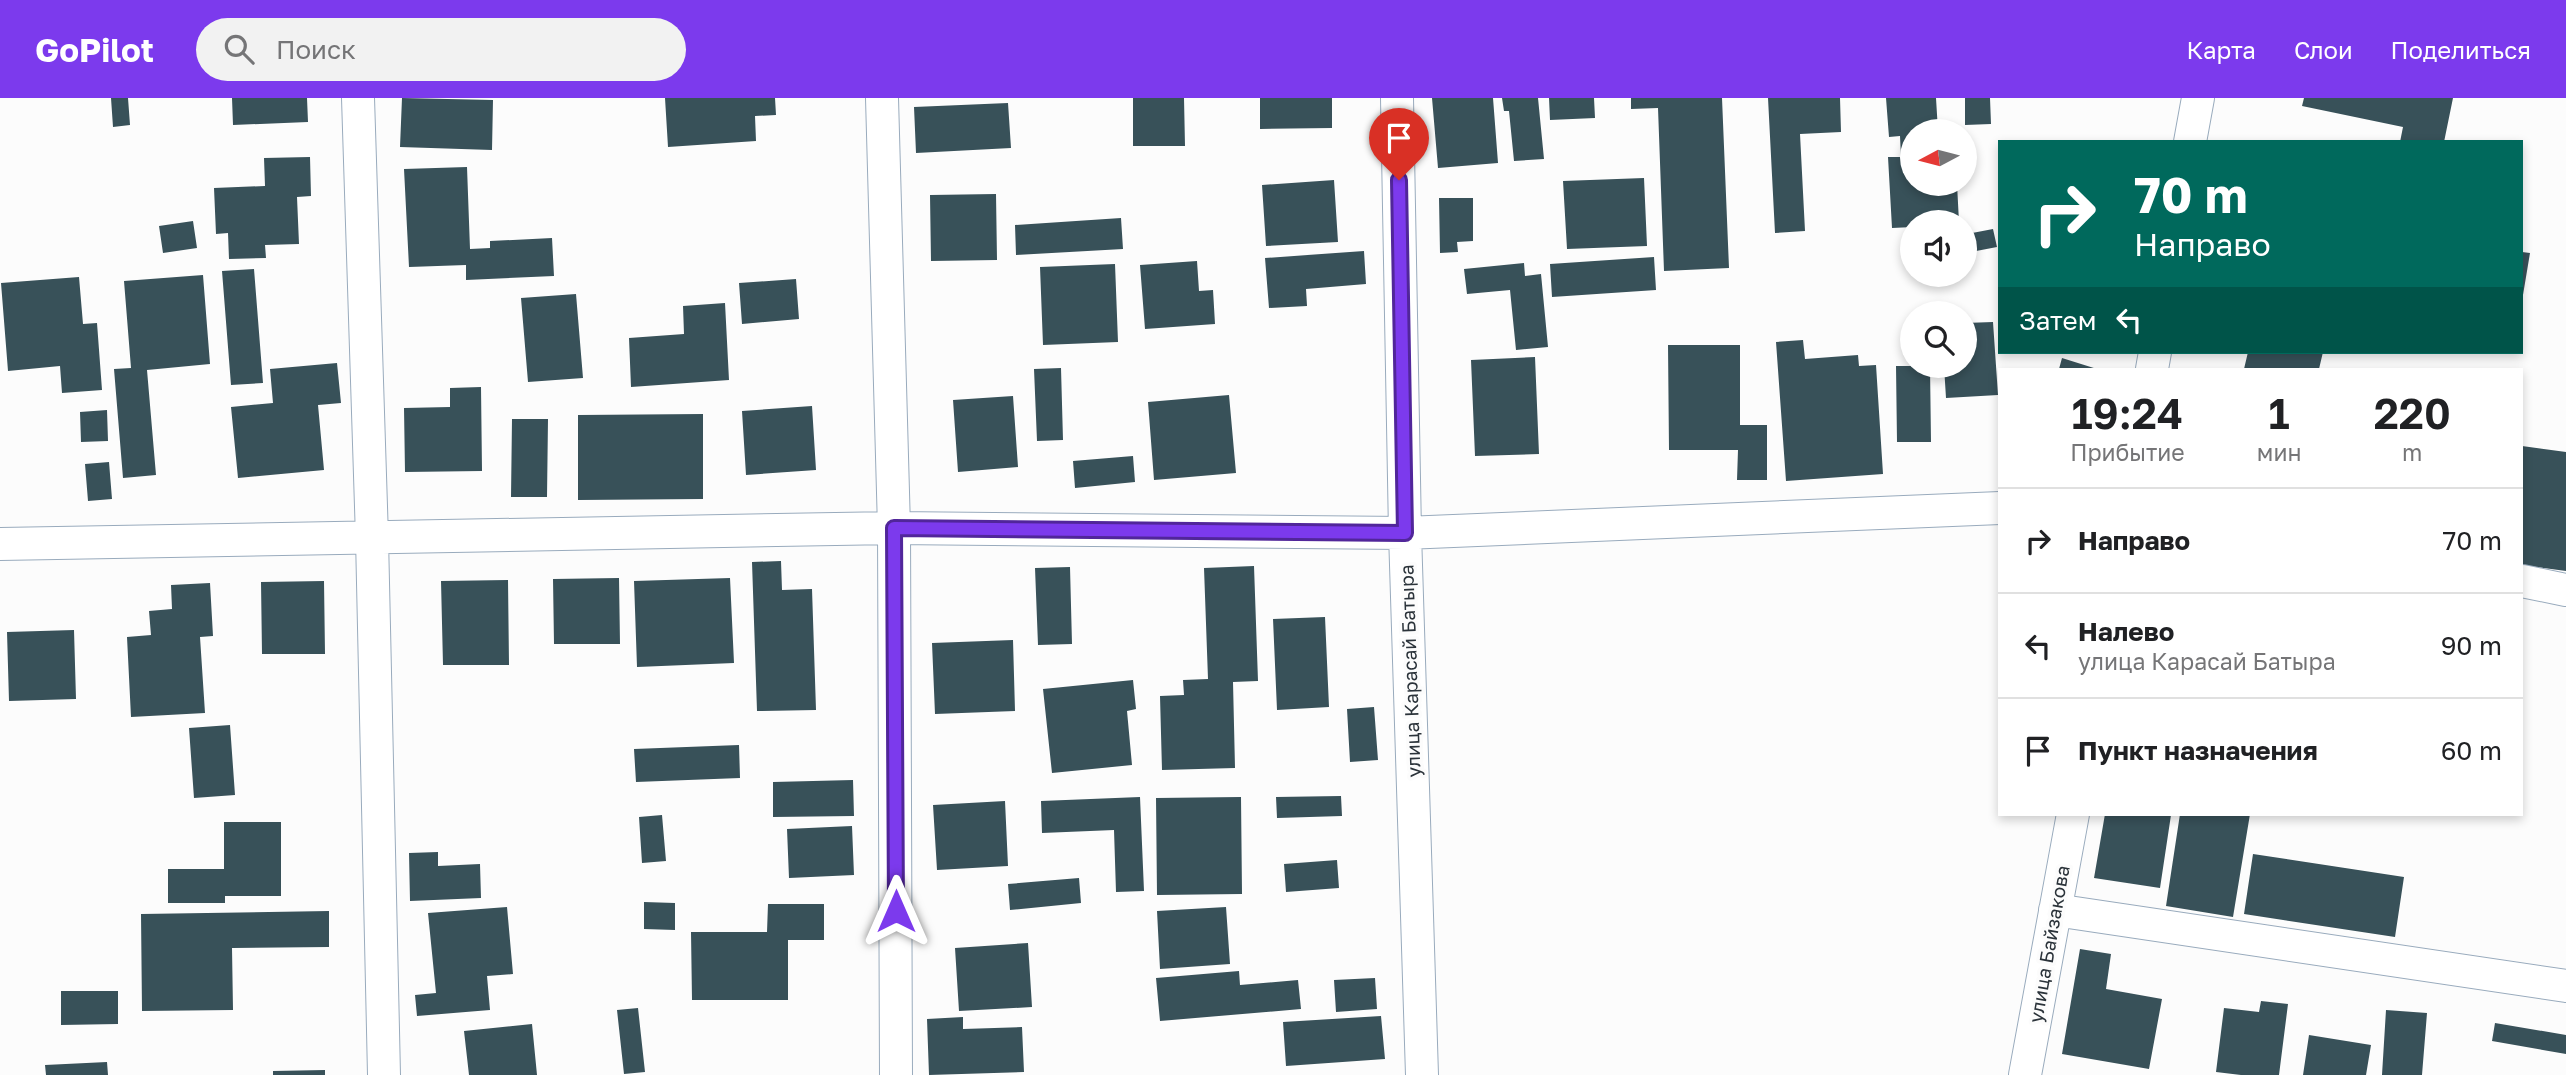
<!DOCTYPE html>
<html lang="ru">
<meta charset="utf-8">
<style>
body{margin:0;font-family:"Golos Text",sans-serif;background:#f2f2f2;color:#202124;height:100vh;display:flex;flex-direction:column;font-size:26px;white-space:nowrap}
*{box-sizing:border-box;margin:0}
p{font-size:23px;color:#757577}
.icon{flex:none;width:38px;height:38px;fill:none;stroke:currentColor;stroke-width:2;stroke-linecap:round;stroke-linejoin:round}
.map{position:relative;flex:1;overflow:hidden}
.side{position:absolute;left:1998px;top:270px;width:525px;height:448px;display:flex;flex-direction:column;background:#fff;border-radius:0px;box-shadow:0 4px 10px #0003}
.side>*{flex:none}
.hud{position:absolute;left:1998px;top:42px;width:525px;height:214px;border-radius:0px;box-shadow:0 4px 10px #0003;background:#00695c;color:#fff;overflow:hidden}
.needle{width:46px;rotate:263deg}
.buttons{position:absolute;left:1900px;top:21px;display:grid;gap:14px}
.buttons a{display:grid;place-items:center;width:77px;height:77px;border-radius:50%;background:#fff;box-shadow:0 4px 10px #0003;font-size:35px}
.pin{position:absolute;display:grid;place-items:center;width:60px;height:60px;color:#fff;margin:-72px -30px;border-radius:50% 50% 50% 0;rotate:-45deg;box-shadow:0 0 7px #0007}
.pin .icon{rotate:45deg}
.me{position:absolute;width:77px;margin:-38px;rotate:0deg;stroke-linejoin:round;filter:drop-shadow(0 0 5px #0008)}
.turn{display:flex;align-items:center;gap:24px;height:147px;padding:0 21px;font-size:32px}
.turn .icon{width:91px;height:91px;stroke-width:2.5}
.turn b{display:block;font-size:49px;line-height:60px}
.then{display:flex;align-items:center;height:66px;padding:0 21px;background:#0003;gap:14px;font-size:26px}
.eta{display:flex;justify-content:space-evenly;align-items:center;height:119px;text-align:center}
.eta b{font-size:42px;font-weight:600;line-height:49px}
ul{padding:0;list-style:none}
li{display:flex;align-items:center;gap:21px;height:105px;padding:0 21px;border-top:2px solid #e0e0e0}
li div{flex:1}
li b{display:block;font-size:26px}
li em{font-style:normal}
header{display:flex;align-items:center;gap:42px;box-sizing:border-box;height:98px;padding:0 35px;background:#7c3aed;color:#fff}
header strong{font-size:33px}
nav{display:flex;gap:38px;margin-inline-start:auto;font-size:24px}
.search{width:490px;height:63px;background:#f2f2f2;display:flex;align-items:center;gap:18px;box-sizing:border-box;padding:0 24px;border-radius:38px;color:#757577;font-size:26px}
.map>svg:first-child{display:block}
</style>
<header>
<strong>GoPilot</strong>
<div class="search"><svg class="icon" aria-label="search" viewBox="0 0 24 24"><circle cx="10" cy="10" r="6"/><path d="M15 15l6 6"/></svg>Поиск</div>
<nav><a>Карта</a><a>Слои</a><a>Поделиться</a></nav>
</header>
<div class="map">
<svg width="2566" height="977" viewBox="0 0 2566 977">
<rect width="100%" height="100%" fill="#fcfcfc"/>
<path fill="#385159" d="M 111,0 L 128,0 L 130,27 L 113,29 Z
M 232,0 L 307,0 L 308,24 L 233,27 Z
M 402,0 L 493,2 L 492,52 L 400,49 Z
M 665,0 L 775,0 L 776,17 L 755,18 L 756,43 L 668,49 Z
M 1133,0 L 1184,0 L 1185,48 L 1133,48 Z
M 1260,0 L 1332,0 L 1332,30 L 1260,31 Z
M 1432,0 L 1493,0 L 1498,65 L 1438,70 Z
M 1502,0 L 1538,0 L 1544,61 L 1514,63 L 1509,13 L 1504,13 Z
M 1549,0 L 1594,0 L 1595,20 L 1550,22 Z
M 1631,0 L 1722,0 L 1729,170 L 1664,173 L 1658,10 L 1631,11 Z
M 1768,0 L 1840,0 L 1841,34 L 1800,36 L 1805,133 L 1775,135 Z
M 1886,0 L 1936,0 L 1938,33 L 1913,33 L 1913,86 L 1957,86 L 1959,124 L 1913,124 L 1913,129 L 1892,130 L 1888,59 L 1901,59 L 1900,38 L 1889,39 Z
M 1965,0 L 1990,0 L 1991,26 L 1965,27 Z
M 2304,0 L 2453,0 L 2444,44 L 2400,44 L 2403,29 L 2302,8 Z
M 1008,5 L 1011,50 L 916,55 L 914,9 Z
M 310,59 L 311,98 L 297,99 L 299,146 L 265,147 L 266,160 L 229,161 L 228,135 L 216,136 L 214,90 L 265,88 L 264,60 Z
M 467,69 L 470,151 L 490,150 L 490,143 L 552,140 L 554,178 L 466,182 L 466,167 L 409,169 L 404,71 Z
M 1644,80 L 1647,148 L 1567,151 L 1563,83 Z
M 1334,82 L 1338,144 L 1266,148 L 1262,87 Z
M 996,96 L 997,162 L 931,163 L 930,97 Z
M 1439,100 L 1473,100 L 1473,143 L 1457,144 L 1458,154 L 1440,155 Z
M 1121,120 L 1123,151 L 1016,157 L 1015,127 Z
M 193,123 L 197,150 L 163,155 L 159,128 Z
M 1993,131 L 1997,149 L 1971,154 L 1967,136 Z
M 1364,153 L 1366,186 L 1306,191 L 1307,208 L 1269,210 L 1265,160 Z
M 2522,154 L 2530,155 L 2523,197 L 2522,197 Z
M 1654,159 L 1656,192 L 1552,199 L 1550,166 Z
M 1197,163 L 1199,193 L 1213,192 L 1215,226 L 1145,231 L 1140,167 Z
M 1524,165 L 1525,178 L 1541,176 L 1548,249 L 1516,252 L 1510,192 L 1467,196 L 1464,171 Z
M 1115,166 L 1118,244 L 1043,247 L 1040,169 Z
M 254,171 L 263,285 L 231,287 L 222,173 Z
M 203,177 L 210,266 L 147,272 L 156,377 L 123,380 L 114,271 L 131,270 L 124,183 Z
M 79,179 L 83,226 L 97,225 L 102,292 L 62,295 L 60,268 L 8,273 L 1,185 Z
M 796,181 L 799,221 L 742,226 L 739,185 Z
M 576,196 L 583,280 L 528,284 L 521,200 Z
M 725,205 L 729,282 L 631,289 L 629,240 L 684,236 L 683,208 Z
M 1993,224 L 1998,297 L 1946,300 L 1944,268 L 1965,268 L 1965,225 Z
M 1803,242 L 1805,261 L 1858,257 L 1859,268 L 1876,267 L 1883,376 L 1786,383 L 1776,244 Z
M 1668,247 L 1740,247 L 1740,327 L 1767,327 L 1767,382 L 1737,382 L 1738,352 L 1669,352 Z
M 2248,254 L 2323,254 L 2319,271 L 2244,271 Z
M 1535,259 L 1539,356 L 1475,358 L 1471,262 Z
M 2062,260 L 2097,271 L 2059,271 Z
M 337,265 L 341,305 L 318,307 L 324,372 L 238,380 L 231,309 L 273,305 L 270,271 Z
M 1896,268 L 1930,268 L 1931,344 L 1897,344 Z
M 1061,270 L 1063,342 L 1037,343 L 1034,271 Z
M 481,289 L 482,373 L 405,374 L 404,310 L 450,309 L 450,290 Z
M 1229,297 L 1236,375 L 1154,382 L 1148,304 Z
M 1013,298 L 1018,369 L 958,374 L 953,302 Z
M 812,308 L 816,372 L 746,377 L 742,313 Z
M 107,312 L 108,343 L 81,344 L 80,314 Z
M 703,316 L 703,401 L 578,402 L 578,317 Z
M 512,321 L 548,321 L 547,399 L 511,399 Z
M 2522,348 L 2566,354 L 2566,473 L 2522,467 Z
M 1133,358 L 1135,384 L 1075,390 L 1073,363 Z
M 109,364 L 112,401 L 88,403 L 85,366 Z
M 781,463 L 782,492 L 812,491 L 816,612 L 757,613 L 752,464 Z
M 1254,468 L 1258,583 L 1233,584 L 1235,670 L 1162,672 L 1160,598 L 1184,597 L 1183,582 L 1208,581 L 1204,470 Z
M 1070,469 L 1072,546 L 1038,547 L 1035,470 Z
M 619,480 L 620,546 L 554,546 L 553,481 Z
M 730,480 L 734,565 L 637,569 L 634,483 Z
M 508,482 L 509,567 L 443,567 L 441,483 Z
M 324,483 L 325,556 L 262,556 L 261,484 Z
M 210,485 L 213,538 L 200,539 L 205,615 L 131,619 L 127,539 L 151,537 L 149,513 L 172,511 L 171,487 Z
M 1325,519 L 1329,609 L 1277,612 L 1273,521 Z
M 74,532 L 76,601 L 9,603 L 7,534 Z
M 1013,542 L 1015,613 L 935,616 L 932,545 Z
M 1133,582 L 1136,611 L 1127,613 L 1132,667 L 1052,675 L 1043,591 Z
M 1374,609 L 1378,662 L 1350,664 L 1347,611 Z
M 230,627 L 235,697 L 194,700 L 189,630 Z
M 739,647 L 740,680 L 636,684 L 634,651 Z
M 853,682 L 854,718 L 773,719 L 773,684 Z
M 1341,698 L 1342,718 L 1277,720 L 1276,699 Z
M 1140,699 L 1144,793 L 1116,794 L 1114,732 L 1042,735 L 1041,703 Z
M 1241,699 L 1242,796 L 1157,797 L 1156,700 Z
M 1005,703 L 1008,768 L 937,772 L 933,707 Z
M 2105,716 L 2171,717 L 2160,790 L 2094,780 Z
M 2180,716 L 2250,716 L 2233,819 L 2166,808 Z
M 662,717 L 666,763 L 642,765 L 639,719 Z
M 224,724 L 281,724 L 281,798 L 225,798 L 225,805 L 168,805 L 168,771 L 224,771 Z
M 852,728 L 854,777 L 789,780 L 787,731 Z
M 438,754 L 438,768 L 480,766 L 481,800 L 410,803 L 409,755 Z
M 2253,756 L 2404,779 L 2395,839 L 2244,816 Z
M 1337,762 L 1339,790 L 1286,794 L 1284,766 Z
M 1079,780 L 1081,805 L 1010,812 L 1008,786 Z
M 644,804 L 675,805 L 675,832 L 644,831 Z
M 768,806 L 824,806 L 824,842 L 788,842 L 788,902 L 692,902 L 691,834 L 767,834 Z
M 507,809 L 513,876 L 487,878 L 490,912 L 417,918 L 415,897 L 436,895 L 428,815 Z
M 1226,809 L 1230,866 L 1160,871 L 1157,813 Z
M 329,813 L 329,849 L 232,850 L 233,912 L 142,913 L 141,816 Z
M 1028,845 L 1032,909 L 959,913 L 955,850 Z
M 2080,851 L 2111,856 L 2106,891 L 2162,901 L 2149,971 L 2062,956 Z
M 1239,873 L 1240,887 L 1298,882 L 1301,911 L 1160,923 L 1156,880 Z
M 1375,880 L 1377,911 L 1336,914 L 1334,882 Z
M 61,893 L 118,893 L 118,926 L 61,927 Z
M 2261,903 L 2288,906 L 2279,977 L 2241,977 L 2216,974 L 2224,910 L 2259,914 Z
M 638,910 L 645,974 L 624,976 L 617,912 Z
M 2386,912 L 2427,915 L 2422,977 L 2382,977 Z
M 1381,918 L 1385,961 L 1286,968 L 1283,924 Z
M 963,919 L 963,931 L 1022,929 L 1024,974 L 929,977 L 927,921 Z
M 2495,925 L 2566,937 L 2566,956 L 2492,943 Z
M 532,926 L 537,977 L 469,977 L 464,933 Z
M 2309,937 L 2371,947 L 2366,977 L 2303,977 Z
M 107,964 L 108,977 L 46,977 L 45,967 Z
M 325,972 L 325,977 L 273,977 L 273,973 Z"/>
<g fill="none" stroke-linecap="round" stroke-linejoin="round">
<defs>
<path id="street" d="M 358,0 L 372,440 L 384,977
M 882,0 L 894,430 L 896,977
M 1397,0 L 1405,435 L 1422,977
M 2190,44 L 2198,0
M 2152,271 L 2155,254
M 0,446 L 894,430 L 1405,435 L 2000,410
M 2522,483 L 2566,492
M 2055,812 L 2566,888
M 2025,977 L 2073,716"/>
</defs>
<use href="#street" stroke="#99abbd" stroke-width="34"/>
<use href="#street" stroke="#fff" stroke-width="32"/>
</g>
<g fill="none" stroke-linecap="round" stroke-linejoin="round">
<defs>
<path id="route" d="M 896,813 L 894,430 L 1405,435 L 1399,82"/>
</defs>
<use href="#route" stroke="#51269a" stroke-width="18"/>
<use href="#route" stroke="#7c3aed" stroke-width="12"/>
</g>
<g text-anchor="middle" stroke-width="7" stroke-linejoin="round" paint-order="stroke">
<g font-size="19" fill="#2b333a" stroke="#fcfcfc">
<text transform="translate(1410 573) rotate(-92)" y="7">улица Карасай Батыра</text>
<text transform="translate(2049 846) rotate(-80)" y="7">улица Байзакова</text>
</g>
</g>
</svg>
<div class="buttons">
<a><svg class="needle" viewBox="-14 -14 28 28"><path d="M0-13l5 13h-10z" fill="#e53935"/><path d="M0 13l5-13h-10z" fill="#757577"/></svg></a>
<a><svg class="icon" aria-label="sound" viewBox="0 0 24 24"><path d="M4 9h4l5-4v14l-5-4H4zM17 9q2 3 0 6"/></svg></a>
<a><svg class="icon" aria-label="search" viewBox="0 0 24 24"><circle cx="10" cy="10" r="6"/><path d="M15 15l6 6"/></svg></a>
</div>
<div class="pin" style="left:1399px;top:82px;background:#d93025"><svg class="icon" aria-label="arrive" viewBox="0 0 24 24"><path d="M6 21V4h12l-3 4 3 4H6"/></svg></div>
<svg class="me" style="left:896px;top:813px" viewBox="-20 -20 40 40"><path d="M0-17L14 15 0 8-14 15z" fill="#7c3aed" stroke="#fff" stroke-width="4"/></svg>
<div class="hud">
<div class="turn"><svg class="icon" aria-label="right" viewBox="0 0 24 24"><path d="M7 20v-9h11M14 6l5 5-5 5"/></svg><div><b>70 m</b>Направо</div></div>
<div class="then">Затем<svg class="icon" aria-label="left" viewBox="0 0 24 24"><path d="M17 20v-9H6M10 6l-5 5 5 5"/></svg></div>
</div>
<section class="side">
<div class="eta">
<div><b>19:24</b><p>Прибытие</p></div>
<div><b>1</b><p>мин</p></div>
<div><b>220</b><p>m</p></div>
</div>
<ul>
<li><svg class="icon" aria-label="right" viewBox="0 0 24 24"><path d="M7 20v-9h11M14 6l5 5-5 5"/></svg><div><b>Направо</b></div><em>70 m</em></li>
<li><svg class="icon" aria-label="left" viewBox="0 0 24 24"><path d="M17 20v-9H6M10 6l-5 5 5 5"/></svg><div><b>Налево</b><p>улица Карасай Батыра</p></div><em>90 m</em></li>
<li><svg class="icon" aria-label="arrive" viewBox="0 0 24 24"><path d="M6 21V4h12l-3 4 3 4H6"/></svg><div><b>Пункт назначения</b></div><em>60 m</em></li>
</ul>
</section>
</div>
